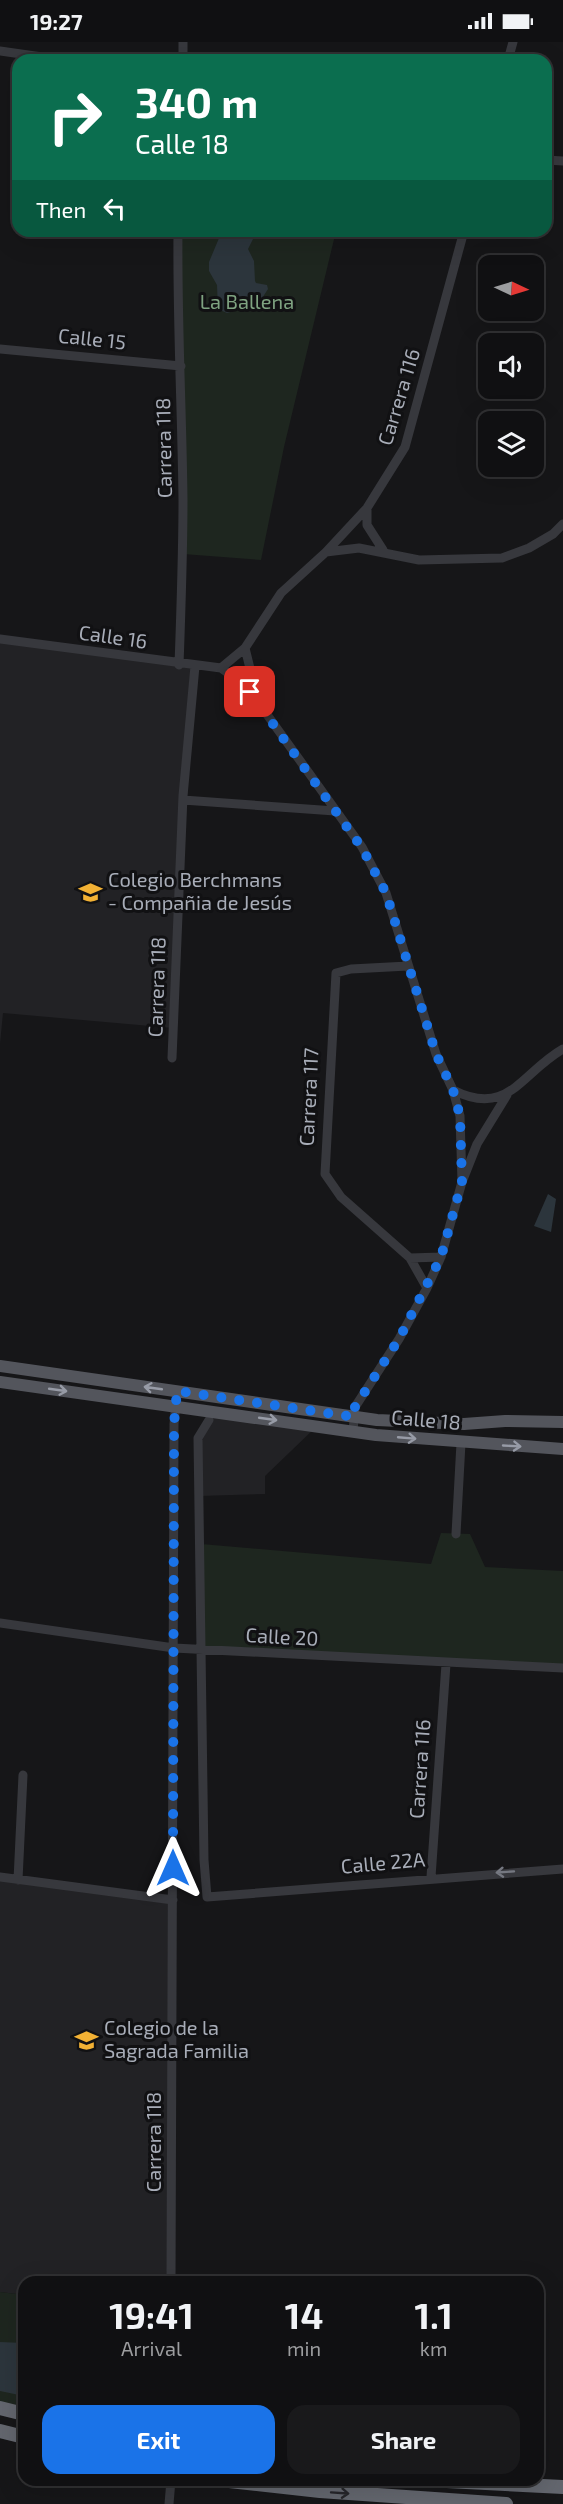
<!DOCTYPE html>
<meta charset="utf-8">
<style>
body{margin:0;font-family:"Exo 2",sans-serif;background:#19191b;color:#f1f3f6;height:100vh;display:flex;flex-direction:column;font-size:22px;white-space:nowrap}
*{box-sizing:border-box;margin:0}
p{font-size:20px;color:#9c9d9f}
.icon{flex:none;width:33px;height:33px;fill:none;stroke:currentColor;stroke-width:2;stroke-linecap:round;stroke-linejoin:round}
.map{position:relative;flex:1;overflow:hidden}
.panel{position:absolute;left:18px;top:2234px;width:526px;height:210px;display:flex;flex-direction:column;background:#101012;border-radius:18px;box-shadow:0 6px 24px #0002,0 0 0 2px #303032}
.panel>*{flex:none}
.hud{position:absolute;left:12px;top:12px;width:540px;height:183px;border-radius:18px;box-shadow:0 6px 24px #0002,0 0 0 2px #303032;background:#0b6e4f;color:#fff;overflow:hidden}
.needle{width:39px;rotate:94deg}
.tools{position:absolute;left:478px;top:213px;display:grid;gap:12px}
.tools a{display:grid;place-items:center;width:66px;height:66px;border-radius:12px;background:#101012;box-shadow:0 6px 24px #0002,0 0 0 2px #303032;font-size:30px}
.pin{position:absolute;display:grid;place-items:center;width:51px;height:51px;color:#fff;margin:-26px;border-radius:12px;box-shadow:0 3px 9px #0006}
.me{position:absolute;width:66px;margin:-33px;rotate:0deg;stroke-linejoin:round;filter:drop-shadow(0 0 4px #0008)}
.turn{display:flex;align-items:center;gap:21px;height:126px;padding:0 24px;font-size:27px}
.turn .icon{width:78px;height:78px;stroke-width:2.5}
.turn b{display:block;font-size:42px;line-height:51px}
.then{display:flex;align-items:center;height:57px;padding:0 24px;background:#0003;gap:12px;font-size:22px}
.eta{display:flex;justify-content:space-evenly;align-items:center;height:102px;text-align:center}
.eta b{font-size:36px;font-weight:700;line-height:42px}
.button{display:flex;gap:12px;margin-top:auto;padding:12px 24px}
.button a{flex:1;height:69px;border-radius:18px;background:#1a73e8;color:#fff;font-size:24px;font-weight:700;line-height:69px;text-align:center}
.button a+a{background:#19191b;color:#f1f3f6}
.status{display:flex;justify-content:space-between;align-items:center;height:42px;padding:0 30px;background:#101012;direction:ltr}
.status svg{height:16px;fill:currentColor}
.map>svg:first-child{display:block}
</style>
<div class="status"><b>19:27</b><svg viewBox="0 0 49 12"><path d="M0 12V9h3v3zM5 12V6h3v6zM10 12V3h3v9zM15 12V0h3v12zM26 1h20v11H26zM47 4h2v5h-2z"/></svg></div>
<div class="map">
<svg width="563" height="2462" viewBox="0 0 563 2462">
<rect width="100%" height="100%" fill="#161618"/>
<path fill="#222225" d="M 0,597 L 195,624 L 173,986 L 3,971 L 0,1002 Z
M 219,1371 L 317,1384 L 265,1434 L 265,1452 L 199,1454 L 198,1396 L 204,1384 Z
M 0,1835 L 173,1858 L 171,2239 L 24,2240 L 24,2253 L 0,2250 Z"/>
<path fill="#1e261f" d="M 178,189 L 336,189 L 284,405 L 261,518 L 183,512 Z
M 441,1491 L 470,1492 L 485,1525 L 563,1529 L 563,1626 L 201,1608 L 201,1502 L 431,1522 Z
M 0,2250 L 24,2253 L 24,2372 L 0,2366 Z"/>
<path fill="#2c353c" d="M 222,189 L 253,189 L 254,195 L 248,207 L 254,219 L 255,239 L 256,241 L 267,243 L 268,247 L 259,261 L 227,271 L 218,267 L 217,243 L 209,229 L 209,220 Z
M 548,1152 L 556,1157 L 551,1190 L 534,1184 Z
M 0,2300 L 24,2301 L 24,2354 L 0,2349 Z"/>
<g fill="none" stroke-linecap="round" stroke-linejoin="round">
<path stroke="#37383d" stroke-width="9" d="M 0,9 L 63,18
M 183,18 L 183,0
M 508,18 L 513,0
M 546,118 L 563,119
M 178,189 C 177,279 182,368 183,458 C 183,513 181,568 179,623
M 0,307 L 181,324
M 367,466 L 367,483 L 383,508
M 326,510 L 359,506 L 419,518 L 502,516 L 529,506 L 553,492 L 563,482
M 0,597 L 221,626
M 245,606 L 258,659
M 221,626 L 241,640 L 258,660 L 362,805 L 386,851 L 436,1012 L 453,1048 L 460,1074 L 462,1140
M 221,626 L 245,606 L 281,551 L 326,510 L 367,466 L 405,405 L 464,189
M 183,758 L 335,769
M 408,924 L 351,927 L 336,931 L 325,1132 L 341,1155 L 410,1216 L 427,1246
M 172,1016 L 183,754 L 195,624
M 453,1048 C 508,1076 521,1031 563,1007
M 410,1216 L 441,1215
M 209,1378 L 198,1396 L 204,1818 L 207,1855 L 563,1827
M 353,1390 L 355,1365 L 399,1297 L 427,1246 L 441,1215 L 462,1140 L 477,1102 L 507,1053
M 456,1492 L 461,1401
M 0,1581 L 174,1606 L 563,1626
M 0,1835 L 173,1858
M 431,1835 L 446,1622
M 18,1838 L 23,1733
M 171,2240 L 174,1382 L 177,1349
M 169,2462 L 171,2438"/>
<path stroke="#53555c" stroke-width="12" d="M 0,1324 L 377,1378 L 464,1382 L 505,1379 L 563,1380
M 0,1340 L 376,1393 L 563,1407"/>
<path stroke="#63666e" stroke-width="14" d="M 0,2366 L 24,2372
M 0,2389 L 24,2395
M 220,2438 L 320,2449 L 506,2462
M 427,2438 L 563,2445"/>
</g>
<defs><path id="oneway-shaft" d="M-6 0H5M1.5-3L5.5 0L1.5 3" fill="none" stroke-width="1.6" stroke-linecap="round" stroke-linejoin="round" transform="scale(1.5)"/></defs>
<g stroke="#979ba6">
<use href="#oneway-shaft" transform="translate(153 1346) rotate(-172)"/>
<use href="#oneway-shaft" transform="translate(58 1348) rotate(8)"/>
<use href="#oneway-shaft" transform="translate(268 1377) rotate(8)"/>
<use href="#oneway-shaft" transform="translate(407 1396) rotate(5)"/>
<use href="#oneway-shaft" transform="translate(512 1404) rotate(3)"/>
</g>
<use stroke="#757881" href="#oneway-shaft" transform="translate(505 1830) rotate(176)"/>
<use stroke="#26262a" href="#oneway-shaft" transform="translate(340 2451) rotate(4)"/>
<g fill="none" stroke-linecap="round" stroke-linejoin="round">
<path stroke="#1a73e8" stroke-width="10" stroke-dasharray="0 18" d="M 173,1826 L 174,1382 L 177,1349 L 354,1375 L 355,1365 L 399,1297 L 441,1215 L 462,1140 L 460,1074 L 453,1048 L 436,1012 L 386,851 L 362,806 L 250,650"/>
</g>
<defs>
<symbol id="school-bare" viewBox="-9 -9 18 18"><path d="M0-5L7-2L0 1L-7-2ZM-4 1L0 2.5L4 1V4Q0 6-4 4Z" fill="#f2b134" stroke="#111113" stroke-width="2.5" paint-order="stroke"/></symbol>
</defs>
<g fill-rule="evenodd">
<use href="#school-bare" x="74" y="834" width="33" height="33"/>
<use href="#school-bare" x="70" y="1982" width="33" height="33"/>
</g>
<g text-anchor="middle" stroke-width="6" stroke-linejoin="round" paint-order="stroke">
<g font-size="20" fill="#7fa381" stroke="#111113">
<text x="247" y="267">La Ballena</text>
</g>
<g font-size="20" fill="#a8adb8" stroke="#111113">
<text transform="translate(92 297) rotate(6)" y="7">Calle 15</text>
<text transform="translate(399 355) rotate(-73)" y="7">Carrera 116</text>
<text transform="translate(164 406) rotate(-91)" y="7">Carrera 118</text>
<text transform="translate(113 595) rotate(8)" y="7">Calle 16</text>
<text transform="translate(157 945) rotate(-88)" y="7">Carrera 118</text>
<text transform="translate(309 1055) rotate(-87)" y="7">Carrera 117</text>
<text transform="translate(426 1378) rotate(5)" y="7">Calle 18</text>
<text transform="translate(282 1595) rotate(3)" y="7">Calle 20</text>
<text transform="translate(420 1727) rotate(-86)" y="7">Carrera 116</text>
<text transform="translate(383 1821) rotate(-5)" y="7">Calle 22A</text>
<text transform="translate(154 2100) rotate(-90)" y="7">Carrera 118</text>
</g>
<g font-size="20" fill="#a8adb8" stroke="#111113" text-anchor="start">
<text x="108" y="845">Colegio Berchmans<tspan x="108" dy="23">- Compañia de Jesús</tspan></text>
<text x="104" y="1993">Colegio de la<tspan x="104" dy="23">Sagrada Familia</tspan></text>
</g>
</g>
</svg>
<div class="tools">
<a><svg class="needle" viewBox="-14 -14 28 28"><path d="M0-13l5 13h-10z" fill="#e53935"/><path d="M0 13l5-13h-10z" fill="#9c9d9f"/></svg></a>
<a><svg class="icon" aria-label="sound" viewBox="0 0 24 24"><path d="M4 9h4l5-4v14l-5-4H4zM17 9q2 3 0 6"/></svg></a>
<a><svg class="icon" aria-label="layers" viewBox="0 0 24 24"><path d="M12 4l9 5-9 5-9-5zM3 14l9 5 9-5"/></svg></a>
</div>
<div class="pin" style="left:250px;top:650px;background:#d93025"><svg class="icon" aria-label="arrive" viewBox="0 0 24 24"><path d="M6 21V4h12l-3 4 3 4H6"/></svg></div>
<svg class="me" style="left:173px;top:1826px" viewBox="-20 -20 40 40"><path d="M0-17L14 15 0 8-14 15z" fill="#1a73e8" stroke="#fff" stroke-width="4"/></svg>
<div class="hud">
<div class="turn"><svg class="icon" aria-label="right" viewBox="0 0 24 24"><path d="M7 20v-9h11M14 6l5 5-5 5"/></svg><div><b>340 m</b>Calle 18</div></div>
<div class="then">Then<svg class="icon" aria-label="left" viewBox="0 0 24 24"><path d="M17 20v-9H6M10 6l-5 5 5 5"/></svg></div>
</div>
<section class="panel">
<div class="eta">
<div><b>19:41</b><p>Arrival</p></div>
<div><b>14</b><p>min</p></div>
<div><b>1.1</b><p>km</p></div>
</div>
<div class="button"><a>Exit</a><a>Share</a></div>
</section>
</div>
